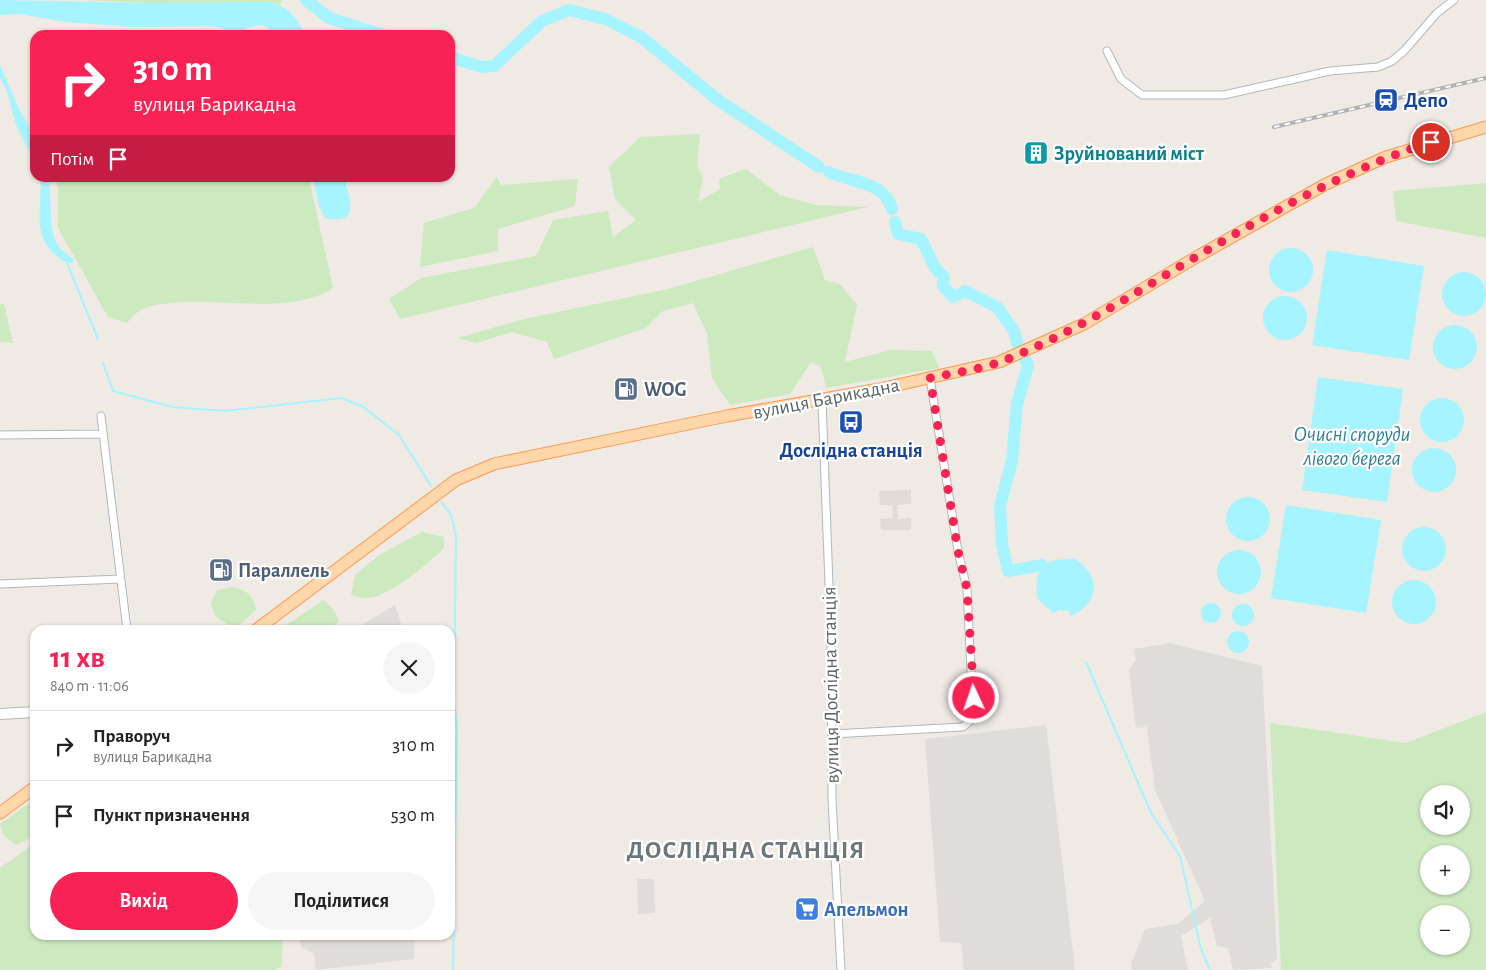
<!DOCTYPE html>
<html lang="uk">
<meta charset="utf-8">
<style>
body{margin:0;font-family:"Alegreya Sans",sans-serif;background:#f6f6f6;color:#222;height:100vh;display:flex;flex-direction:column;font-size:19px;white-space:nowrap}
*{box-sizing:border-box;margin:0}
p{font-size:16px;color:#767676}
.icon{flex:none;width:28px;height:28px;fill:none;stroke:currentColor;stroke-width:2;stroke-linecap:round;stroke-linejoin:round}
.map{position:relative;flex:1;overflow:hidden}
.drawer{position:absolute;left:30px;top:625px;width:425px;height:315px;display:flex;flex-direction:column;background:#fff;border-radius:15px;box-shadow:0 1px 4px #0004}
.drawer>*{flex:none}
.hud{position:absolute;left:30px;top:30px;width:425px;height:152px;border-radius:15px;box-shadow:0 1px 4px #0004;background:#f82354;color:#fff;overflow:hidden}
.fabs{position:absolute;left:1420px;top:785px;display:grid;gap:10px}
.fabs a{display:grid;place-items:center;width:50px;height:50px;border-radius:50%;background:#fff;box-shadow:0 1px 4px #0004;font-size:25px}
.pin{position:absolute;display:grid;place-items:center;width:42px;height:42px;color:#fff;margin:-21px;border:2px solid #fff;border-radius:50%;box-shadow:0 1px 5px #0007}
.me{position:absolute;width:55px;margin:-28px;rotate:357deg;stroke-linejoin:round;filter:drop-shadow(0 0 4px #0008)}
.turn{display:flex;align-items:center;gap:18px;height:105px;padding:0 20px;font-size:22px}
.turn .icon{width:65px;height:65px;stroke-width:2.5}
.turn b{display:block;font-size:35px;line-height:42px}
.then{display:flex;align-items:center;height:48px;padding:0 20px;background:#0003;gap:10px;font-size:19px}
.round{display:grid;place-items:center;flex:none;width:52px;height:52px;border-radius:26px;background:#f6f6f6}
.headline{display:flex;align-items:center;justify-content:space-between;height:85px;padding:0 20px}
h1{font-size:30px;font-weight:700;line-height:38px;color:#f82354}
.primary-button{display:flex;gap:10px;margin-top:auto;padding:10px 20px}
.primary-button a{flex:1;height:58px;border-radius:30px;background:#f82354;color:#fff;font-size:20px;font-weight:700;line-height:58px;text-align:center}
.primary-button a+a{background:#f6f6f6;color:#222}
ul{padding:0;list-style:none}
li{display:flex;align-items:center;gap:15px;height:70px;padding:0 20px;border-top:1px solid #e0e0e0}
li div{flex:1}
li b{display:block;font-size:19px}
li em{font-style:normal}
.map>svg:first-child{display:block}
</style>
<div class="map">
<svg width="1486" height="970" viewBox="0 0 1486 970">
<rect width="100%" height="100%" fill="#f0eae4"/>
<path fill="#e0dcd9" d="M 395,605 L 403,630 L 353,630 Z
M 1170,643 L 1262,666 L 1277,959 L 1271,963 L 1272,968 L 1233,970 L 1228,948 L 1217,946 L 1210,918 L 1181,936 L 1188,970 L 1132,970 L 1131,964 L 1145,929 L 1178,924 L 1205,901 L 1155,790 L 1147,727 L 1136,728 L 1129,670 L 1136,660 L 1134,649 Z
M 1046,725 L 1075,970 L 964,970 L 961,943 L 940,942 L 925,739 Z
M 637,879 L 654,879 L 655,913 L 638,914 Z
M 299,935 L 415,935 L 414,959 L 316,970 L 314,953 L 301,947 Z"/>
<path fill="#e2dbd5" d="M 911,490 L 911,504 L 897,505 L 898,519 L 911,518 L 911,530 L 881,530 L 880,519 L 893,518 L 892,505 L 880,505 L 879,491 Z"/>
<path fill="#cce9bf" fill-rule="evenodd" d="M 86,0 L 281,0 L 281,5 L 268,2 L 149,3 Z
M 700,134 L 697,165 L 703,178 L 698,202 L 720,189 L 719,179 L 746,169 L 780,195 L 816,205 L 868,207 L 400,319 L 389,299 L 421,278 L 536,256 L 553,220 L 608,211 L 613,237 L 636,220 L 615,199 L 609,167 L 640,137 Z
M 497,177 L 501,185 L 578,179 L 575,206 L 498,229 L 498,251 L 420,267 L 424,223 L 474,208 Z
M 56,178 L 309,178 L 333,288 C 286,319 203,292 148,307 C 139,309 133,316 127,323 L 108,317 L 58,228 L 58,189 Z
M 1486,183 L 1486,238 L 1396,221 L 1393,191 Z
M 813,247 L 825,280 L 840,284 L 857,305 L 845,362 L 891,350 L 932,351 L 939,368 L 826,388 L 821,367 L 811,362 L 790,394 L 730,405 L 712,378 L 707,333 L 693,303 L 663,311 L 646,328 L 554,359 L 547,342 L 512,332 L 476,343 L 457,338 L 524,319 L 668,289 Z
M 0,304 L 4,304 L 13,343 L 0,342 Z
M 422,532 L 444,537 L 444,548 C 429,563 387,599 366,598 C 361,598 356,596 351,595 L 355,575 L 379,555 Z
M 234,587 C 247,591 254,596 256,610 L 238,626 L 227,624 L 215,616 L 211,603 L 217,590 Z
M 324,600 L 334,610 L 339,621 L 329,630 L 278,630 Z
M 1486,712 L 1486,970 L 1281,970 L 1270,723 L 1406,743 ZM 1429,794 L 1461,794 L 1461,826 L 1429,826 ZM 1429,854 L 1461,854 L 1461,886 L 1429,886 ZM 1429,914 L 1461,914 L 1461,946 L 1429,946 Z
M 35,799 L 35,836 L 16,845 L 3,835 L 0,824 Z
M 35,843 L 35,935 L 278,935 L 283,942 L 281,967 L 275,970 L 0,970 L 0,868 Z"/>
<path fill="#a5f4ff" d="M 0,0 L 149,3 L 268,2 C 288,6 297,17 305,35 L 272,35 C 268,22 257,25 247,28 L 242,35 L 230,35 L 222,28 L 208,26 L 134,27 L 66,22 L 19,14 L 0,15 Z
M 0,65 L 19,109 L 35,136 L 35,163 L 16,125 L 7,91 L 0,78 Z
M 40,178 L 48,178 C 53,198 47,230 59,247 C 63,252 69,255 74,260 L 72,263 C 66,263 63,261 58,257 C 30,236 43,208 40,178 Z
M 313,178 L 344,178 C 350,199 361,226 325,218 L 319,206 Z
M1269 270a22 22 0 1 1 44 0a22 22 0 1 1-44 0Z
M 1327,250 L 1424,266 L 1409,360 L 1312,345 Z
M1442 294a22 22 0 1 1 44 0a22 22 0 1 1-44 0Z
M1263 318a22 22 0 1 1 44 0a22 22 0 1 1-44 0Z
M1433 347a22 22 0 1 1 44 0a22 22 0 1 1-44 0Z
M 1318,377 L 1403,389 L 1387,502 L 1302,490 Z
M1420 420a22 22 0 1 1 44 0a22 22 0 1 1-44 0Z
M1412 470a22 22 0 1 1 44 0a22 22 0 1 1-44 0Z
M1226 519a22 22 0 1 1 44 0a22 22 0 1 1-44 0Z
M 1286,505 L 1381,520 L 1366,613 L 1271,598 Z
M1402 549a22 22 0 1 1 44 0a22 22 0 1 1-44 0Z
M1217 572a22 22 0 1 1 44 0a22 22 0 1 1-44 0Z
M 1075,559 C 1101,576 1101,603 1070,616 L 1069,611 L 1059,610 L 1053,613 L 1037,598 C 1035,565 1042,559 1075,559 Z
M1392 602a22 22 0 1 1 44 0a22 22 0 1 1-44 0Z
M1201 613a10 10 0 1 1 20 0a10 10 0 1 1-20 0Z
M1232 615a11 11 0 1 1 22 0a11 11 0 1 1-22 0Z
M1227 642a11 11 0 1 1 22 0a11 11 0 1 1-22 0Z"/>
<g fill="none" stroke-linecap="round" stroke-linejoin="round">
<path stroke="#a5f4ff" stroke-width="2" d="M 67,263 L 98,339
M 103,363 L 113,391 L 172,407 L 224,411 L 341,398 L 362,406 L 399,435 L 431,486
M 441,501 L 451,515 L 456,536 L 454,703 L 457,728 L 453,970
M 1086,662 L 1151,813 L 1180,856 L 1201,949 L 1210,970"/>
<path stroke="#a5f4ff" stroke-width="12" d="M 306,0 L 329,18 L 383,35
M 450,57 L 482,67 L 494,66 L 542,21 L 569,10 L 605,19 L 641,37 L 718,100 L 819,167
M 829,172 C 851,183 885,181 892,209
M 895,222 L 898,234 L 921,239 L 935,268 L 944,277 L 943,286 L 953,297 L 965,291 L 997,307 L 1014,331 L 1018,346
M 1024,357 L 1028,365 L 1017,404 L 1012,460 L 1000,506 L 1002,544 L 1008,571 L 1042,565"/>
<defs>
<path id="street" d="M 1107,51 L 1121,79 L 1142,95 L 1224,95 L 1330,71 L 1378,67 L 1392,61 L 1404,51 L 1437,13 L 1454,0
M 822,401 L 831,637 L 832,799 L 841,970
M 101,416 L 127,630
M 0,435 L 103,434
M 0,584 L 120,579
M 832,734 L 963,727 L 970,721 L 973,711 L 967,589 L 958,551 L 930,378"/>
<path id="secondary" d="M 0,714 L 35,712"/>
<path id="primary" d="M 256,630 L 456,480 L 494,464 L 727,416 L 880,389 L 999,362 L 1084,324 L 1200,255 L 1326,184 L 1386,157 L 1486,127
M 0,813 L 35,787"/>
</defs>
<use href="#street" stroke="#b2b8ba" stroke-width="9"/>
<use href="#secondary" stroke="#b1b8ba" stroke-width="12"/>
<use href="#primary" stroke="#fd9750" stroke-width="13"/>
<use href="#street" stroke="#fff" stroke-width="7"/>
<use href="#secondary" stroke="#fff" stroke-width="10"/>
<use href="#primary" stroke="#ffd7aa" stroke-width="11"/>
<defs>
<path id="rail" d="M 1274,127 L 1486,78"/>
</defs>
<use href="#rail" stroke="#b2b3b4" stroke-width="4"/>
<use href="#rail" stroke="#fff" stroke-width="2" stroke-dasharray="5.5" stroke-linecap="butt"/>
</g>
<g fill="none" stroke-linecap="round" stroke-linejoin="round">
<path stroke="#f82354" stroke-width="9" stroke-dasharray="0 16.2" d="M 974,698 L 967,589 L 958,551 L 930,378 C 952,373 978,370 1000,362 C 1065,337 1124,300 1184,264 C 1263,217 1343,171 1431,142"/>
</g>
<defs>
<symbol id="station-square" viewBox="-11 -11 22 22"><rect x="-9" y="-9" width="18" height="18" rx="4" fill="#1a4fb4" stroke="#fff"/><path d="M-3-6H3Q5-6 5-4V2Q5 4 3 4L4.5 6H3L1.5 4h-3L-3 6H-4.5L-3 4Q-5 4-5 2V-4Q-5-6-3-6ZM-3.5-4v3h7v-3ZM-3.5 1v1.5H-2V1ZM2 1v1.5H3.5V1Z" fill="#fff"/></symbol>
<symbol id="building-square" viewBox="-11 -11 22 22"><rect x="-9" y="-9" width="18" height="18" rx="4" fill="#0f9aa8" stroke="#fff"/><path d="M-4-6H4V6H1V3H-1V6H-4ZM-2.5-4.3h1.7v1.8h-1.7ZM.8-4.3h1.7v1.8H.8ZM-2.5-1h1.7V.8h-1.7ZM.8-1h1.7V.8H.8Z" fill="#fff"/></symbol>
<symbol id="fuel-square" viewBox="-11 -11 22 22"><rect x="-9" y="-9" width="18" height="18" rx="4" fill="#5c6f8a" stroke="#fff"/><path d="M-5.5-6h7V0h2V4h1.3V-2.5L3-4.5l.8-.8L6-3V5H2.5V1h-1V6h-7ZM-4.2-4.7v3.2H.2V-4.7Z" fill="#fff"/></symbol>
<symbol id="bus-square" viewBox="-11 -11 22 22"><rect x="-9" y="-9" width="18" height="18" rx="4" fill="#1a4fb4" stroke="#fff"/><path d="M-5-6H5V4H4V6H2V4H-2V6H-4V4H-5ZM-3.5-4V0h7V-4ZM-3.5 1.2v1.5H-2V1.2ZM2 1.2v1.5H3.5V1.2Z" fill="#fff"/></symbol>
<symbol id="supermarket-square" viewBox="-11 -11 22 22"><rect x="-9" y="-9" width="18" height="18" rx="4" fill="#3f7fe0" stroke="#fff"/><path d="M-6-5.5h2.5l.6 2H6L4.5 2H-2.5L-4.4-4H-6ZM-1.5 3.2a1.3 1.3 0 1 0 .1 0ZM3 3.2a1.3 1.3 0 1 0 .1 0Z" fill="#fff"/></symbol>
</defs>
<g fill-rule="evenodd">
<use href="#station-square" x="1372" y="86" width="28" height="28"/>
<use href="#building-square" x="1022" y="139" width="28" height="28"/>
<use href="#fuel-square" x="612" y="375" width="28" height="28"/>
<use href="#bus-square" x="837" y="408" width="28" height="28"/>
<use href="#fuel-square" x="207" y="556" width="28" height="28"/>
<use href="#supermarket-square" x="793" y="895" width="28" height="28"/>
</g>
<g text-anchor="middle" stroke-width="4.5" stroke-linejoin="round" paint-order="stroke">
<g font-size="20" font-weight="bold" fill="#164399" stroke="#fff" text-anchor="start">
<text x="1404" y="107">Депо</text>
<text x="851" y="457" text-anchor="middle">Дослідна станція</text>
</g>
<g font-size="20" font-weight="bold" fill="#0d838f" stroke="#fff" text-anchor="start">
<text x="1054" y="160">Зруйнований міст</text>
</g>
<g font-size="20" font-weight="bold" fill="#4e5e75" stroke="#fff" text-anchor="start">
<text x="644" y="396">WOG</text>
<text x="238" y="577">Параллель</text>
</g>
<g font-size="20" fill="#5c6466" stroke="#fff">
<text transform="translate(826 398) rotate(-11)" y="7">вулиця Барикадна</text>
<text transform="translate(830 685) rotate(-91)" y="7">вулиця Дослідна станція</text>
</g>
<g font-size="20" font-weight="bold" fill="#366cbe" stroke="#fff" text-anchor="start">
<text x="824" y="916">Апельмон</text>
</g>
<g font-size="21" font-style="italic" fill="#308095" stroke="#fff">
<text x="1352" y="441">Очисні споруди<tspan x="1352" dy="24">лівого берега</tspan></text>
</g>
<g font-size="25" font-weight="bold" letter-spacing="1" fill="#6d7678" stroke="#fff">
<text x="746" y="858">ДОСЛІДНА СТАНЦІЯ</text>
</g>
</g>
</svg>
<div class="fabs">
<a><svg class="icon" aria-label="sound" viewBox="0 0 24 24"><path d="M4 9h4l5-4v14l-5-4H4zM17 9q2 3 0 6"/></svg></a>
<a>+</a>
<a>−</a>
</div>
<div class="pin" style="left:1431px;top:142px;background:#d93025"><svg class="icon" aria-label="arrive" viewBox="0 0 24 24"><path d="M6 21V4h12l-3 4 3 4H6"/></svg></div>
<svg class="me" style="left:974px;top:698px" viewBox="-20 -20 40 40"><circle r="17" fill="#f82354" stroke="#fff" stroke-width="3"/><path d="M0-11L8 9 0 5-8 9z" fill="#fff"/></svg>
<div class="hud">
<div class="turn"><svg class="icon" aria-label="right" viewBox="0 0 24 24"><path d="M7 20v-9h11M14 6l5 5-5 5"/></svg><div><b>310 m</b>вулиця Барикадна</div></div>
<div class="then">Потім<svg class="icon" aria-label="arrive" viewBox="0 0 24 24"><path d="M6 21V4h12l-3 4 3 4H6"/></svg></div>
</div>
<section class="drawer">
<div class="headline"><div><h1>11 хв</h1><p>840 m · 11:06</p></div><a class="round"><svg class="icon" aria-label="close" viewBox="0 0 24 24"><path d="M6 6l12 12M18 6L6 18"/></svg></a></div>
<ul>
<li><svg class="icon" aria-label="right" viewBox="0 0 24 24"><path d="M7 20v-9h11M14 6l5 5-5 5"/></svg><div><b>Праворуч</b><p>вулиця Барикадна</p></div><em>310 m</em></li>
<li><svg class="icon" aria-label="arrive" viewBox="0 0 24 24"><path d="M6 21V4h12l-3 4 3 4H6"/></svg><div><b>Пункт призначення</b></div><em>530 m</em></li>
</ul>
<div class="primary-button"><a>Вихід</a><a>Поділитися</a></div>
</section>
</div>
